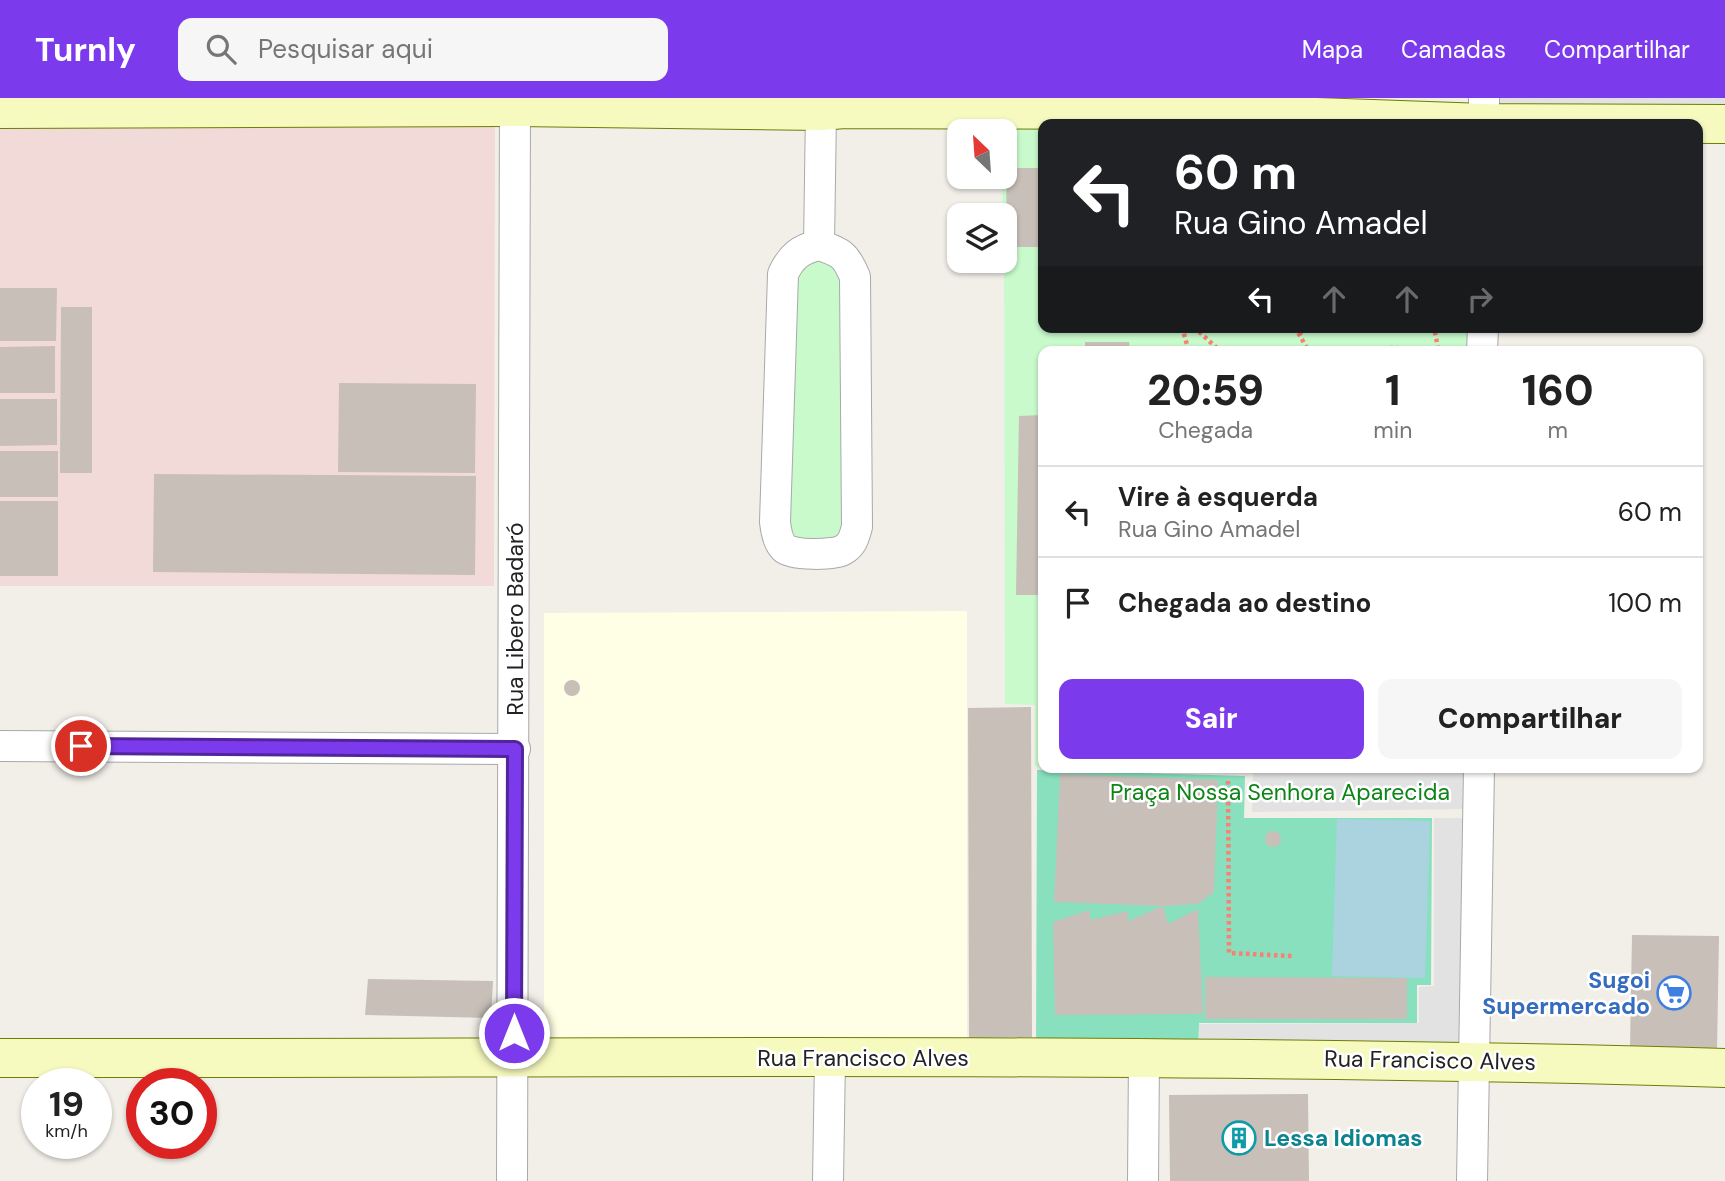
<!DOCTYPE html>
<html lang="pt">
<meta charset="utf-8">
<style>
body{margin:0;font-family:"DM Sans",sans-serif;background:#f6f6f6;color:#222;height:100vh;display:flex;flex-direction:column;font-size:26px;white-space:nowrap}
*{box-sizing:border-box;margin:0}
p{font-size:23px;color:#767676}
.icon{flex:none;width:38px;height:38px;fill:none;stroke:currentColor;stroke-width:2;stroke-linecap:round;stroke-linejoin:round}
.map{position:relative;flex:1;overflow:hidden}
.side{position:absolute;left:1038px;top:248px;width:665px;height:427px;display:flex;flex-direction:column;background:#fff;border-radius:14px;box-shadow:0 2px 5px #0004}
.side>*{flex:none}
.hud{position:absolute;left:1038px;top:21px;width:665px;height:214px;border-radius:14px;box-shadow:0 2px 5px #0004;background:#202124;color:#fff;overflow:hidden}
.needle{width:46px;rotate:335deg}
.fabs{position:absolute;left:947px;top:21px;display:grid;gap:14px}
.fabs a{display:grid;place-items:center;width:70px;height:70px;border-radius:14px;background:#fff;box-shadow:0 2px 5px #0004;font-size:35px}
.speed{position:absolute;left:21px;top:970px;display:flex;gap:14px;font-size:35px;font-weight:700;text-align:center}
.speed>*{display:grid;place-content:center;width:91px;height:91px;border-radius:50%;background:#fff;box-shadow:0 2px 5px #0004;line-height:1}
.speed small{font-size:18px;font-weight:400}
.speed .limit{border:10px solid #d22;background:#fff;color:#111}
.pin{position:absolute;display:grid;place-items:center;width:60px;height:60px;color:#fff;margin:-30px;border:4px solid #fff;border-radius:50%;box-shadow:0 2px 7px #0007}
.me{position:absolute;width:77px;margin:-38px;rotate:0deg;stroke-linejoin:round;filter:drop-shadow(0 0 5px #0008)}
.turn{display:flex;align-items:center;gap:24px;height:147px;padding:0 21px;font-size:32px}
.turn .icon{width:91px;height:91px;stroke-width:2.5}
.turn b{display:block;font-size:49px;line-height:60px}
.lanes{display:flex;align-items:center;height:66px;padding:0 21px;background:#0003;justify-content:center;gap:35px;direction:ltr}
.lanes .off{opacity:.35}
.eta{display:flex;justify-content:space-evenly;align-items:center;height:119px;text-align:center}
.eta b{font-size:42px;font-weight:800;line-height:49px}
.primary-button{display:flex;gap:14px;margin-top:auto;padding:14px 21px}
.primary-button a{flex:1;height:80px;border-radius:14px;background:#7c3aed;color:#fff;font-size:28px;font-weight:800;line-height:80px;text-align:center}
.primary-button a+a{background:#f6f6f6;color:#222}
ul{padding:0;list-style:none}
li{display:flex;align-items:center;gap:21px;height:91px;padding:0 21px;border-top:2px solid #e0e0e0}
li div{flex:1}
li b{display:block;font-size:26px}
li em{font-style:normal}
header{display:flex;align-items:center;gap:42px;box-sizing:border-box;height:98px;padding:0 35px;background:#7c3aed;color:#fff}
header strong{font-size:33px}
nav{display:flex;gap:38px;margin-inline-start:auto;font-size:24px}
.search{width:490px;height:63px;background:#f6f6f6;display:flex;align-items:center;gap:18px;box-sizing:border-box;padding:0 24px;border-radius:14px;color:#767676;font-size:26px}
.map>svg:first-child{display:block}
</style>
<header>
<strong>Turnly</strong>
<div class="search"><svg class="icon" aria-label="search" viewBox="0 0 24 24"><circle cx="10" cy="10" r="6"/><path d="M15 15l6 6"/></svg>Pesquisar aqui</div>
<nav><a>Mapa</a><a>Camadas</a><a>Compartilhar</a></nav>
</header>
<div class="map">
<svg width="1725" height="1083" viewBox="0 0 1725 1083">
<rect width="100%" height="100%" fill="#f2efe9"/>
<path fill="#f2dad9" d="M 495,25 L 494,488 L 0,488 L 0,27 Z"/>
<path fill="#ffffe5" d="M 967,513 L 967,940 L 544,942 L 544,515 Z"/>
<path fill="#c8facc" d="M 1002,22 L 1043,26 L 1043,229 L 1479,229 L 1479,254 L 1043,254 L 1043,669 L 1035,668 L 1035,607 L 1005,606 L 1004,117 L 1003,117 L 1002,79 L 1004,79 L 1004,33 L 1002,33 Z
M 790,162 L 844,162 L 844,446 L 790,446 Z"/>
<path fill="#88e0be" d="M 1037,672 L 1245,678 L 1244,720 L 1432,720 L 1431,887 L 1417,887 L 1417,925 L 1199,925 L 1198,956 L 1036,956 Z"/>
<path fill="#e2e2e2" d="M 1489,0 L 1725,0 L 1725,8 L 1489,5 Z
M 1210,670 L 1467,670 L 1466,711 L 1252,714 L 1253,673 L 1210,672 Z
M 1434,720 L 1470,720 L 1469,955 L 1199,956 L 1199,926 L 1419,925 L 1419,889 L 1434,888 Z"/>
<path fill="#aad3df" d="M 1337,721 L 1430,723 L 1425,880 L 1332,878 Z"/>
<path fill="#c7bfb8" d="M 1006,70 L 1043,70 L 1043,149 L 1007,149 Z
M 0,190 L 57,190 L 56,243 L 0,243 Z
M 61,209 L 92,209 L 92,375 L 60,375 Z
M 1085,244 L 1129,244 L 1130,254 L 1085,254 Z
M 55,248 L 55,295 L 0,295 L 0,249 Z
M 339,285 L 476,286 L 475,375 L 338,374 Z
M 0,301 L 57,301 L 57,347 L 0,348 Z
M 1043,317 L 1043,497 L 1016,497 L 1019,318 Z
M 0,353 L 58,353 L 58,399 L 0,399 Z
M 154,376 L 476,378 L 475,477 L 153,474 Z
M 0,403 L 58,403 L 58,478 L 0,478 Z
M564 590a8 8 0 1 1 16 0a8 8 0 1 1-16 0Z
M 1031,609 L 1032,939 L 969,940 L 968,610 Z
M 1060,676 L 1218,682 L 1214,794 L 1198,806 L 1163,808 L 1054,804 Z
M1265 741a8 8 0 1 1 16 0a8 8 0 1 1-16 0Z
M 1163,808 L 1168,826 L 1198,811 L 1203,916 L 1055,917 L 1053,824 L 1090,812 L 1090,822 L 1128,813 L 1128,823 Z
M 1632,837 L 1719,838 L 1717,953 L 1630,951 Z
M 1205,879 L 1407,880 L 1407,921 L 1205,921 Z
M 368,881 L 493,883 L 491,920 L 365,917 Z
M 1308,996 L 1309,1083 L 1170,1083 L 1169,997 Z"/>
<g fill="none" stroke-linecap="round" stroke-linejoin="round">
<defs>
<path id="street" d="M 1484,26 L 1484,0
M 819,147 C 841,154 846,157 855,179 L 857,429 C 854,439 853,446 843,452 C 835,457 792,458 784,450 C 778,444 776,433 775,424 L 783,176 C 791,159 800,151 819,147 Z
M 819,147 L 821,13
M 1482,254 L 1483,229
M 0,648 L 515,651
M 512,1083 L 515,0
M 828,1083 L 830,960
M 1143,1083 L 1144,959
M 1472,1083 L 1479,670"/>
<path id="secondary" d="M 0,11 L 515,9 L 821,13 L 844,11 L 1121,12 L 1484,25 L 1725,26
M 0,960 C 575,961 1150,953 1725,970"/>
</defs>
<use href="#street" stroke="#a9a9a9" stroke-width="32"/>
<use href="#secondary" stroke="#707d05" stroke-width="40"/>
<path stroke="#fa8072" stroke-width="4.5" stroke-dasharray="3.5 3.5" stroke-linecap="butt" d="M 1182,229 L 1189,254
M 1194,229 L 1221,254
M 1295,229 L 1309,254
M 1299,236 L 1308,229
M 1376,254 L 1391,250 L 1455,251
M 1431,254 L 1438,250 L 1434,229
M 1228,683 L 1229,855 L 1292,858"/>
<use href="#street" stroke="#fff" stroke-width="30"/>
<use href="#secondary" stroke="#f7fabf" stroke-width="38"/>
</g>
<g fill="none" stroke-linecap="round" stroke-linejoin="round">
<defs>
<path id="route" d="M 81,648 L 515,651 L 514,935"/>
</defs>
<use href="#route" stroke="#51269a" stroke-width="18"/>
<use href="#route" stroke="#7c3aed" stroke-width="12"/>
</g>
<defs>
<symbol id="supermarket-ring" viewBox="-11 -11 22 22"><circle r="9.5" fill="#fff" stroke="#3f7fe0" stroke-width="1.5"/><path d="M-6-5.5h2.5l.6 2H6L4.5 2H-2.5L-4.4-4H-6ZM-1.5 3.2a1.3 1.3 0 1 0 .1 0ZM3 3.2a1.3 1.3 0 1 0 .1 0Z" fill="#3f7fe0"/></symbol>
<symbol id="building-ring" viewBox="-11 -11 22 22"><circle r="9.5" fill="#fff" stroke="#0f9aa8" stroke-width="1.5"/><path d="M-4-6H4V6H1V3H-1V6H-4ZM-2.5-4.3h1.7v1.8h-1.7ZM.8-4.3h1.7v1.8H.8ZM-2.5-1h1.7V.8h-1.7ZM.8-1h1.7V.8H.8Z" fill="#0f9aa8"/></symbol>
</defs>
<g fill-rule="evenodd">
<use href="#supermarket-ring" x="1655" y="876" width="38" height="38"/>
<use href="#building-ring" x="1220" y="1021" width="38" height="38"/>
</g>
<g text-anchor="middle" stroke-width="5" stroke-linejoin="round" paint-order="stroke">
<g font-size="23" fill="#222" stroke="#fff">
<text transform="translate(515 521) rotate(-90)" y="8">Rua Libero Badaró</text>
<text x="863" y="968">Rua Francisco Alves</text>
<text transform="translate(1430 962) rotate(1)" y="8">Rua Francisco Alves</text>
</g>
<g font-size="23" fill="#0c8416" stroke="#fff">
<text x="1280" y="702">Praça Nossa Senhora Aparecida</text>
</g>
<g font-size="23" font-weight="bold" fill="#366cbe" stroke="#fff" text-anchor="end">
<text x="1650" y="890">Sugoi<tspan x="1650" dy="26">Supermercado</tspan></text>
</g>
<g font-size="23" font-weight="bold" fill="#0d838f" stroke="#fff" text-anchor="start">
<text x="1264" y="1048">Lessa Idiomas</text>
</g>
</g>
</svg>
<div class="fabs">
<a><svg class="needle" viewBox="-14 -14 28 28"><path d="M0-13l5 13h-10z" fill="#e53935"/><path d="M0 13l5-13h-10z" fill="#767676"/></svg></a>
<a><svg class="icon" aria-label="layers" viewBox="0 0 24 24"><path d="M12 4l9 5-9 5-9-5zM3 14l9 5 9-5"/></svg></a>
</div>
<div class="speed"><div>19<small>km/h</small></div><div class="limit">30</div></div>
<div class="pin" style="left:81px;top:648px;background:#d93025"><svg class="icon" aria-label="arrive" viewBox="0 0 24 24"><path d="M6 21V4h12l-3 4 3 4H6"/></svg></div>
<svg class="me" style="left:514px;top:935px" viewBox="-20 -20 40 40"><circle r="17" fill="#7c3aed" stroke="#fff" stroke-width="3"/><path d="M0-11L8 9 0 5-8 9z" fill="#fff"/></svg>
<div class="hud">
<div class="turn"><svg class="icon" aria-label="left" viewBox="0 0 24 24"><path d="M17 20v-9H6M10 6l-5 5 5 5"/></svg><div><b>60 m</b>Rua Gino Amadel</div></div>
<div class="lanes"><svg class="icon" aria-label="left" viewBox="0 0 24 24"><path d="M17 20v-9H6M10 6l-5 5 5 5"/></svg><svg class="icon off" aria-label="ahead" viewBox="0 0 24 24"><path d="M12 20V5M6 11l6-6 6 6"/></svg><svg class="icon off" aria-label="ahead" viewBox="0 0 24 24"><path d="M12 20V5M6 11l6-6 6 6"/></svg><svg class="icon off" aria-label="right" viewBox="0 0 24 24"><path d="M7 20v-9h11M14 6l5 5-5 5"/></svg></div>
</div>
<section class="side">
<div class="eta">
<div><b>20:59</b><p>Chegada</p></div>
<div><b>1</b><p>min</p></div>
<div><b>160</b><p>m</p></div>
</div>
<ul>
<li><svg class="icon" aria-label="left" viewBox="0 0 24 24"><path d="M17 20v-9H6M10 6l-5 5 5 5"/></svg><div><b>Vire à esquerda</b><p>Rua Gino Amadel</p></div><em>60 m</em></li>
<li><svg class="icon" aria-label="arrive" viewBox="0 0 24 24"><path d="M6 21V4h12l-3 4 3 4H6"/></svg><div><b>Chegada ao destino</b></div><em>100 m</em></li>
</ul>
<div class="primary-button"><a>Sair</a><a>Compartilhar</a></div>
</section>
</div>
